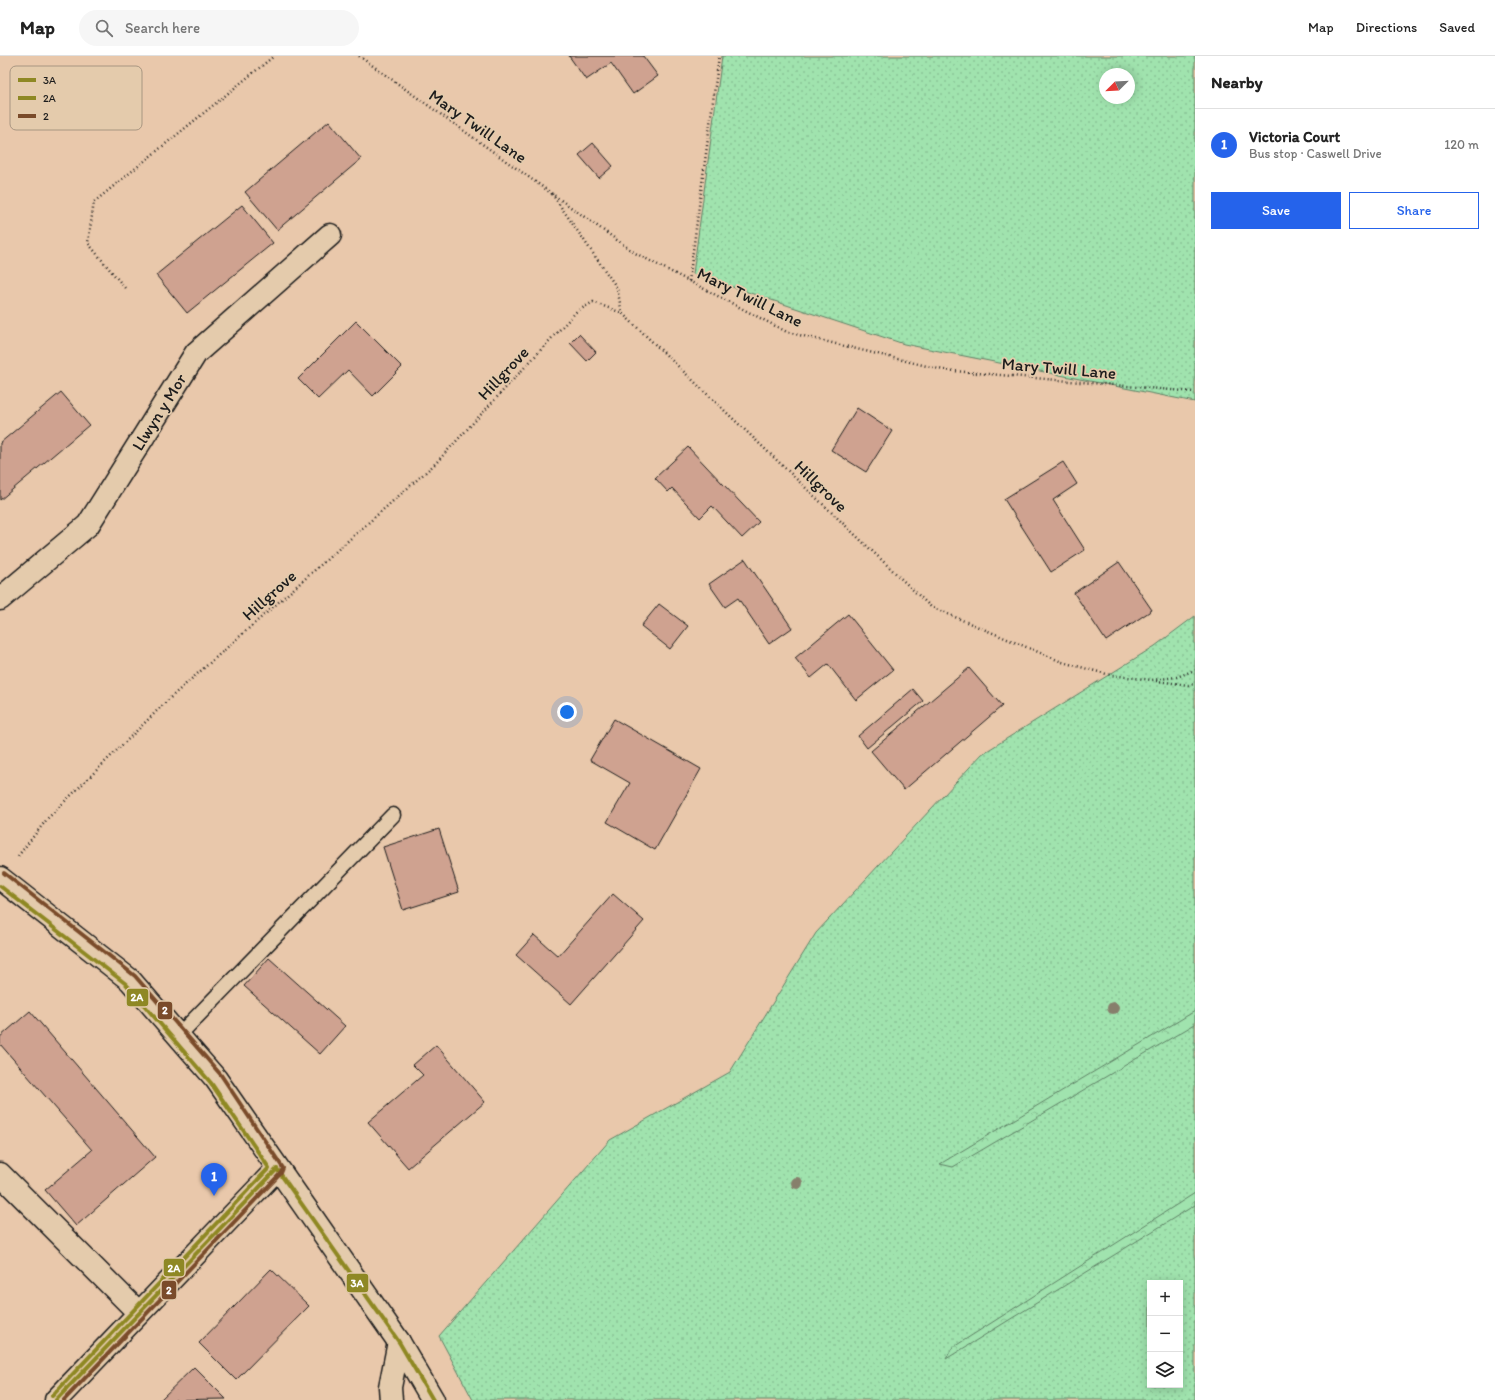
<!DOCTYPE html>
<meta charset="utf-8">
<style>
body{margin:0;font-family:Itim,sans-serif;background:#f6f6f6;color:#222}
.controls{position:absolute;right:12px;bottom:12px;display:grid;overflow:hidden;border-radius:0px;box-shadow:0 2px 10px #0003}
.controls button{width:36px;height:36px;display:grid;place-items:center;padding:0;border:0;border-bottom:1px solid #e0e0e0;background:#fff;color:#222;font:20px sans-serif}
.compass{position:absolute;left:1099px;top:12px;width:36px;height:36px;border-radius:50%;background:#fff;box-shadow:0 2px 10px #0003;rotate:246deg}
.you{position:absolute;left:567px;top:656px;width:14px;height:14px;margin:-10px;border:3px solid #fff;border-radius:50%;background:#1a73e8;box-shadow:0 0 0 6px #1a73e833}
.badge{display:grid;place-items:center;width:26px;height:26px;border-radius:50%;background:#2563eb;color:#fff;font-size:13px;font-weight:700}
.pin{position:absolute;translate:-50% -33px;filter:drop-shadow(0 1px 2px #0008)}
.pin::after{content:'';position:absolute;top:21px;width:14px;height:12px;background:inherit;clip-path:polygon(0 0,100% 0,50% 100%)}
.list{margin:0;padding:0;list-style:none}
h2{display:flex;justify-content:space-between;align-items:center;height:52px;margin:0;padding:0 16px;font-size:17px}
h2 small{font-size:13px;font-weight:400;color:#767676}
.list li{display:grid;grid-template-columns:26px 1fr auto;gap:12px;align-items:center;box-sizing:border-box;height:72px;padding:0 16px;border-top:1px solid #e0e0e0}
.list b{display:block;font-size:15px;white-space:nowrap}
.list p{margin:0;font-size:13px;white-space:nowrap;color:#767676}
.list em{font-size:13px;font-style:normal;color:#767676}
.actions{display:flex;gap:8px;padding:12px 16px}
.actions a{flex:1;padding:9px 0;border:1px solid #2563eb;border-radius:0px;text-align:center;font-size:14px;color:#2563eb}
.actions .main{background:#2563eb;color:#fff}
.icon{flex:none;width:22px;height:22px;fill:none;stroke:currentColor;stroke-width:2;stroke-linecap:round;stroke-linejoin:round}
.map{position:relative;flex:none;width:1195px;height:1344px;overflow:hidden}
header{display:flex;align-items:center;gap:24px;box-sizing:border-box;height:56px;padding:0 20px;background:#fff;border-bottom:1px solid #e0e0e0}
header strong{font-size:19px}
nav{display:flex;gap:22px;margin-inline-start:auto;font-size:14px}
.search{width:280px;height:36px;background:#f6f6f6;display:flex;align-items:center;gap:10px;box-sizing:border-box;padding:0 14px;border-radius:22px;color:#767676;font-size:15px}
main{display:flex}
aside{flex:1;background:#fff}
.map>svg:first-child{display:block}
</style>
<header>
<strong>Map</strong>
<div class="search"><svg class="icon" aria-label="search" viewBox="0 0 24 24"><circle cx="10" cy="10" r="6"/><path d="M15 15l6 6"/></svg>Search here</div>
<nav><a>Map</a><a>Directions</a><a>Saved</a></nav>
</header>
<main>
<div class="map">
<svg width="1195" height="1344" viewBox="0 0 1195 1344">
<defs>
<pattern id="green-dots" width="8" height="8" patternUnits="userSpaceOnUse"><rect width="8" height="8" fill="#a0e3ae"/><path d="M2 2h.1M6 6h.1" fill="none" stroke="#89c295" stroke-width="1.8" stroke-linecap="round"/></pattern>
<pattern id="forest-crowns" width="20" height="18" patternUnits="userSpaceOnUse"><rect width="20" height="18" fill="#a0e3ae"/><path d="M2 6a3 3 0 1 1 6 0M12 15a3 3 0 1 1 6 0" fill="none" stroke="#89c295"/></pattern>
</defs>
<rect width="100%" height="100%" fill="#e9c8ab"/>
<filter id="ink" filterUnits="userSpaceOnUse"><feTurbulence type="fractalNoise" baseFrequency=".025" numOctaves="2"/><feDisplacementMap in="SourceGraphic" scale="8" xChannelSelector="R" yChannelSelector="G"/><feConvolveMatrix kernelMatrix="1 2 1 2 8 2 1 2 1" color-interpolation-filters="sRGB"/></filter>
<g filter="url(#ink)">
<g fill="url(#green-dots)" stroke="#5e8065" fill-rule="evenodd">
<path d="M722,0H1195V346L904,288L693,218ZM1105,18H1129V42H1105Z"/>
<path d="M1195,560V1344H473L439,1280L610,1084L730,1016L816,877L982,698L1155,590ZM1150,1227H1180V1329H1150Z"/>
</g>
<g fill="url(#forest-crowns)" stroke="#5e8065">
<path d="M1195,955V968L953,1111L940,1108Z"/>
<path d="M1195,1137V1149L946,1303L952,1292Z"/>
</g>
<g fill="#cfa290" stroke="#1c1c1c">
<path d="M569,0H643L658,20L633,38L611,7L586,24Z"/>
<path d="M329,65L361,103L277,174L245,136Z"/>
<path d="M593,87L613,110L599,122L579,99Z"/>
<path d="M242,149L273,187L187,257L156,219Z"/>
<path d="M356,265L402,311L373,340L348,314L318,343L298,323Z"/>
<path d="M579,278L596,296L587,305L570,287Z"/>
<path d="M61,336L89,369L0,444V387Z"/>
<path d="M857,352L892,375L866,416L831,394Z"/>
<path d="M688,391L759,466L742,482L712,450L700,462L672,432L668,436L655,422Z"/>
<path d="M1063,406L1077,428L1053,444L1085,494L1051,516L1004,443Z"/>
<path d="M745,503L792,572L769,588L738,542L725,551L709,528Z"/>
<path d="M1119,506L1152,554L1106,585L1074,537Z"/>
<path d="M659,548L688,570L670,593L641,570Z"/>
<path d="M848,558L893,614L856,644L828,608L811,622L795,602Z"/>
<path d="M969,612L1002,650L904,734L871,695Z"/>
<path d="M913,633L923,645L867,692L858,680Z"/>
<path d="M614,663L701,713L655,794L607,766L630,727L590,704Z"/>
<path d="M439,773L459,836L403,854L383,791Z"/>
<path d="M613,838L644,865L571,948L516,899L534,879L558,900Z"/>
<path d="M269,902L345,970L320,998L244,930Z"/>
<path d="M30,955L155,1101L76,1170L45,1134L92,1094L0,988V981Z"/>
<path d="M436,989L485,1046L408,1112L368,1066L423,1019L413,1009Z"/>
<path d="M271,1213L309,1250L236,1324L199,1287Z"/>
<path d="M194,1311L226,1343L160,1344Z"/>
</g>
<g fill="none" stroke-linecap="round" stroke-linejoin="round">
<g stroke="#1c1c1c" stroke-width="17">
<path id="lane" d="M178,980L393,759"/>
</g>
<g stroke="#1c1c1c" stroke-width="25">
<g id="street">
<path d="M0,543L88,469L196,297L330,179"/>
<path d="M0,1118L139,1257"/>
<path d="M56,1344L277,1113"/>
<path d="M391,1344L390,1331L399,1286"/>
</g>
</g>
<g stroke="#1c1c1c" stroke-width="25">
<path id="secondary" d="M0,822L130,924L216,1023L399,1286L433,1344"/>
</g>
<g stroke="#1c1c1c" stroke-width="2.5" stroke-dasharray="1 3" stroke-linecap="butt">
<path d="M359,0L635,197L787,276L943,314L1195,336"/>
<path d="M552,138L617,232L622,257"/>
<path d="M689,225L719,0"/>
<path d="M125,232L88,187L94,146L274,0"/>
<path d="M1156,625L1188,629L1195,628"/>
<path d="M18,800L48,762L170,642L436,407L576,256L593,246L622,257L931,551L1062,606L1110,619L1152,624L1177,621L1195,614"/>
</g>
<use href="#lane" stroke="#e4cbac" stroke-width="14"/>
<use href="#street" stroke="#e4cbac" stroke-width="22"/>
<use href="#secondary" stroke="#e4cbac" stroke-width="22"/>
<g stroke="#e4cbac" stroke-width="7">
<g id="bus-1">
<path d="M277,1113L399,1286L433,1344"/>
<path d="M56,1344L277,1113"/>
</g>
</g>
<g stroke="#e4cbac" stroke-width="7">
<path id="bus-2" d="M0,830L126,928L211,1027L269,1112L52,1340"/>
</g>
<g stroke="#e4cbac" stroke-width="7">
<path id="bus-3" d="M4,817L135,920L221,1019L283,1112L281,1117L64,1344"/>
</g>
<use href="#bus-1" stroke="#8e8824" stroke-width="4"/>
<use href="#bus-2" stroke="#8e8824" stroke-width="4"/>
<use href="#bus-3" stroke="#7a4b2a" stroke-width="4"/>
</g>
<g fill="#877f6c">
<circle cx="1113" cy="952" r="6"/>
<circle cx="797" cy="1127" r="6"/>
</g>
</g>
<g text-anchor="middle" stroke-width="3.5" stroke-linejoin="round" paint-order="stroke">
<g font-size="17" fill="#1c1c1c" stroke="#e4cbac">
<text transform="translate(478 70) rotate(35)" y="6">Mary Twill Lane</text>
<text transform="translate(750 241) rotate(26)" y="6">Mary Twill Lane</text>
<text transform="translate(1059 312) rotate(5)" y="6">Mary Twill Lane</text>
<text transform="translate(503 317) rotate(-47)" y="6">Hillgrove</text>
<text transform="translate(159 356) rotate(-58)" y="6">Llwyn y Mor</text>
<text transform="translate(821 430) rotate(44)" y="6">Hillgrove</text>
<text transform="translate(269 539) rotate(-42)" y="6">Hillgrove</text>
</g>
</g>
<rect x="10" y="10" width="132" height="64" rx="6" fill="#e4cbac" stroke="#a89681" stroke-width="1"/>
<rect x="18" y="22" width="18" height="4" fill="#8e8824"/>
<rect x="18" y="40" width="18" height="4" fill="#8e8824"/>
<rect x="18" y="58" width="18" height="4" fill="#7a4b2a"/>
<g font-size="11" fill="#1c1c1c">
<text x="43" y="28">3A</text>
<text x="43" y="46">2A</text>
<text x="43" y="64">2</text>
</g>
<g stroke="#e4cbac" stroke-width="1.5">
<rect x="126" y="932" width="23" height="19" rx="4" fill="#8e8824"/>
<rect x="157" y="945" width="16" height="19" rx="4" fill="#7a4b2a"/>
<rect x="163" y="1202" width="22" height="19" rx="4" fill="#8e8824"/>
<rect x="346" y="1217" width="23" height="20" rx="4" fill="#8e8824"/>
<rect x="161" y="1224" width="16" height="20" rx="4" fill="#7a4b2a"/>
</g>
<g font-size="11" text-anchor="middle" font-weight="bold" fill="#fff">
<text x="137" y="945">2A</text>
<text x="165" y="958">2</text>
<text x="174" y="1216">2A</text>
<text x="357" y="1231">3A</text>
<text x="169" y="1238">2</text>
</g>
</svg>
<div class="controls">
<button>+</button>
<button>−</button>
<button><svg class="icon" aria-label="layers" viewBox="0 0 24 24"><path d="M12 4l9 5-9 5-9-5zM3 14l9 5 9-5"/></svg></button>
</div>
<svg class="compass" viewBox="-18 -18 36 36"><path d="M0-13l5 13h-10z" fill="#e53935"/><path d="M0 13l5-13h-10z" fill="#767676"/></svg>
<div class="you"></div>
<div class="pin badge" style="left:214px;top:1140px">1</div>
</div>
<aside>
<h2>Nearby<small></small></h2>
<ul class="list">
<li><span class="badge">1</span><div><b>Victoria Court</b><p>Bus stop · Caswell Drive</p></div><em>120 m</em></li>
</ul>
<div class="actions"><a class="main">Save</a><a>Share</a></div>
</aside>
</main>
